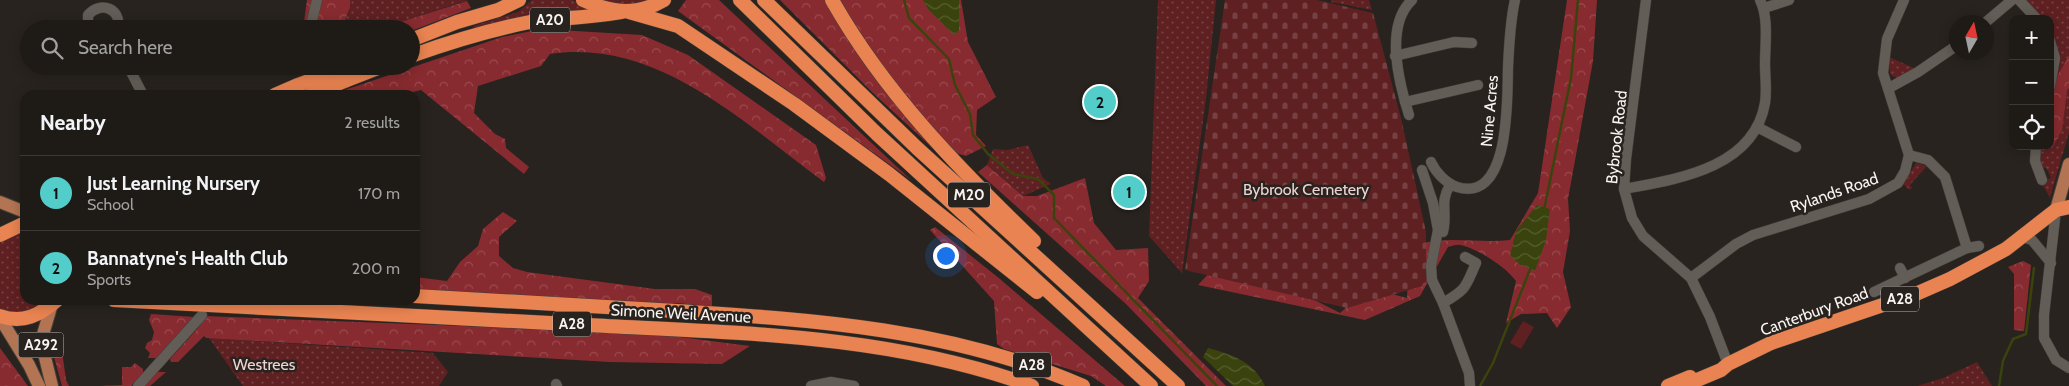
<!DOCTYPE html>
<meta charset="utf-8">
<style>
body{margin:0;font-family:Cabin,sans-serif;background:#2b2723;color:#f1f3f6}
.controls{position:absolute;right:15px;top:15px;display:grid;overflow:hidden;border-radius:10px;box-shadow:0 2px 12px #0003}
.controls button{width:45px;height:45px;display:grid;place-items:center;padding:0;border:0;border-bottom:1px solid #3c3835;background:#1e1a16;color:#f1f3f6;font:25px sans-serif}
.compass{position:absolute;left:1949px;top:15px;width:45px;height:45px;border-radius:50%;background:#1e1a16;box-shadow:0 2px 12px #0003;rotate:9deg}
.you{position:absolute;left:945px;top:255px;width:18px;height:18px;margin:-12px;border:4px solid #fff;border-radius:50%;background:#1a73e8;box-shadow:0 0 0 8px #1a73e833}
.badge{display:grid;place-items:center;width:32px;height:32px;border-radius:50%;background:#53cdca;color:#111;font-size:16px;font-weight:700}
.pin{position:absolute;translate:-50% -50%;border:2px solid #fff;box-shadow:0 1px 5px #0006}
.list{margin:0;padding:0;list-style:none}
h2{display:flex;justify-content:space-between;align-items:center;height:65px;margin:0;padding:0 20px;font-size:21px}
h2 small{font-size:16px;font-weight:400;color:#a1a1a1}
.list li{display:grid;grid-template-columns:32px 1fr auto;gap:15px;align-items:center;box-sizing:border-box;height:75px;padding:0 20px;border-top:1px solid #3c3835}
.list b{display:block;font-size:19px;white-space:nowrap}
.list p{margin:0;font-size:16px;white-space:nowrap;color:#a1a1a1}
.list em{font-size:16px;font-style:normal;color:#a1a1a1}
.icon{flex:none;width:28px;height:28px;fill:none;stroke:currentColor;stroke-width:2;stroke-linecap:round;stroke-linejoin:round}
.map{position:relative;flex:none;width:2069px;height:386px;overflow:hidden}
.search{position:absolute;background:#1e1a16;box-shadow:0 2px 12px #0003;left:20px;top:20px;width:400px;height:55px;display:flex;align-items:center;gap:12px;box-sizing:border-box;padding:0 18px;border-radius:28px;color:#a1a1a1;font-size:19px}
.panel{position:absolute;background:#1e1a16;box-shadow:0 2px 12px #0003;left:20px;top:90px;width:400px;height:215px;border-radius:15px}
.map>svg:first-child{display:block}
</style>
<div class="map">
<svg width="2069" height="386" viewBox="0 0 2069 386">
<defs>
<pattern id="green-dots" width="8" height="8" patternUnits="userSpaceOnUse" patternTransform="scale(1.25)"><rect width="8" height="8" fill="#5f2022"/><path d="M2 2h.1M6 6h.1" fill="none" stroke="#774143" stroke-width="1.8" stroke-linecap="round"/></pattern>
<pattern id="forest-crowns" width="20" height="18" patternUnits="userSpaceOnUse" patternTransform="scale(1.25)"><rect width="20" height="18" fill="#882b30"/><path d="M2 6a3 3 0 1 1 6 0M12 15a3 3 0 1 1 6 0" fill="none" stroke="#9a4a4e"/></pattern>
<pattern id="cemetery-stones" width="16" height="16" patternUnits="userSpaceOnUse" patternTransform="scale(1.25)"><rect width="16" height="16" fill="#5f2022"/><path d="M2 7V4a2 2 0 0 1 4 0v3zM10 15v-3a2 2 0 0 1 4 0v3z" fill="#774143"/></pattern>
<pattern id="water-waves" width="16" height="10" patternUnits="userSpaceOnUse" patternTransform="scale(1.25)"><rect width="16" height="10" fill="#3a430d"/><path d="M0 5q4-4 8 0t8 0" fill="none" stroke="#575f31"/></pattern>
</defs>
<rect width="100%" height="100%" fill="#28231e"/>
<g fill="url(#green-dots)">
<path d="M350,0H468L378,29H341L350,9Z"/>
<path d="M532,0H573L594,12L474,29L473,26L518,12Z"/>
<path d="M595,0H649L627,6Z"/>
<path d="M1158,0H1216L1206,99L1182,273L1149,236Z"/>
<path d="M1331,0H1369L1372,10L1331,2Z"/>
<path d="M2026,0H2069V132L2050,198L2041,182L2051,178L2047,169L2040,166L2039,146H2050V96L2056,72L2050,19H2041Z"/>
<path d="M1889,57L1914,68L1898,78L1894,77L1890,74Z"/>
<path d="M1028,145L1043,178L1051,184L1023,196L987,165L993,149L1007,150Z"/>
<path d="M1916,163L1927,166L1910,185L1912,188L1910,190L1903,184Z"/>
<path d="M25,230V300H47L25,314L0,311V242Z"/>
<path d="M209,338L433,353L448,372L439,386H243Z"/>
<path d="M1977,362L1992,386H1917L1943,378Z"/>
</g>
<g fill="url(#forest-crowns)">
<path d="M307,0H350V8L341,29H303Z"/>
<path d="M686,0H719L911,180L678,11Z"/>
<path d="M780,0H825L866,65L939,154L873,93Z"/>
<path d="M839,0H961L968,42L996,97L977,110L976,135L986,146L966,156L952,152L904,98Z"/>
<path d="M1567,0H1597L1593,61L1568,199L1570,231L1563,272L1571,307L1557,328L1547,313L1521,314L1506,323L1516,281C1506,267 1477,248 1460,245C1457,244 1452,246 1448,247L1420,296L1365,320L1198,285L1212,270L1285,285L1340,313L1369,288L1407,298L1410,242C1424,244 1437,240 1452,240C1472,240 1491,242 1510,240L1538,193Z"/>
<path d="M467,1L471,8L411,31V29H378Z"/>
<path d="M542,29L642,35L688,55L816,145L826,178L824,182C744,123 657,38 550,54L541,66L478,86L474,113L495,134L505,139L506,148L529,167L524,174L421,90L400,95H330L502,37Z"/>
<path d="M2069,56V88L2067,90L2062,130L2052,148L2047,146H2050V108L2053,83Z"/>
<path d="M987,165L1023,196H1037L1085,178L1094,223L1116,250L1148,248L1149,281L1138,298L1226,386H1206L1126,304L978,172Z"/>
<path d="M503,212L517,221L499,237V256L513,268L527,272L655,289H695L712,295V307L678,303L652,305L415,290V277L447,281L460,262L478,246L483,229Z"/>
<path d="M935,227L1000,279L1125,386H1106L1091,376L1004,349L997,344L994,301L930,230Z"/>
<path d="M2023,261L2031,265L2024,331L2014,330V274L2008,267Z"/>
<path d="M151,314L195,317L159,358H148L150,353L145,348L147,343L152,340L154,332L149,320Z"/>
<path d="M205,316L649,333L750,346L722,364L610,362L206,338L204,336L178,362H171L170,359L198,328Z"/>
<path d="M0,348L28,386H0Z"/>
<path d="M57,349L62,351L66,380L69,386H62L54,357Z"/>
<path d="M135,363L143,369V374L131,386H99L122,385V367H131Z"/>
<path d="M158,372H166L150,386H143Z"/>
</g>
<path fill="url(#cemetery-stones)" d="M1225,0H1317L1373,13L1401,118L1426,232V285L1347,308L1185,270Z"/>
<path fill="#5f2022" d="M1523,321L1534,327L1521,349L1510,343Z"/>
<g fill="url(#water-waves)">
<path d="M923,0H959V30L954,35L928,9Z"/>
<path d="M1537,205L1550,209L1546,240L1535,271L1519,264L1510,256L1516,231Z"/>
<path d="M1208,348C1233,355 1253,361 1265,386H1233L1203,357Z"/>
</g>
<g fill="none" stroke-linecap="round" stroke-linejoin="round">
<g stroke="#3a430d" stroke-width="2.5">
<path d="M904,0L909,18L949,59L955,85L970,114L973,135L988,154L1013,174L1038,179L1054,195V218L1217,386"/>
<path d="M1544,210L1571,78L1578,0"/>
<path d="M1480,386L1493,363L1531,267"/>
<path d="M1999,386L2003,361L2013,339L2026,334L2034,268"/>
</g>
<g stroke="#44403b" stroke-width="11">
<g id="minor">
<path d="M1646,0L1626,159L1624,189L1632,218L1643,236L1691,278L1710,317L1728,364"/>
<path d="M2019,0L2037,19"/>
<path d="M1764,8L1789,0"/>
<path d="M1986,22L2012,0"/>
<path d="M88,29V15C101,0 122,9 118,29"/>
<path d="M310,29L317,0"/>
<path d="M2050,41L2055,58L2050,86"/>
<path d="M1395,56L1454,42L1472,43"/>
<path d="M128,66L143,95"/>
<path d="M314,66L320,84"/>
<path d="M1889,88L1918,72L1956,46"/>
<path d="M1405,102L1478,85"/>
<path d="M1409,115C1399,83 1384,26 1412,0"/>
<path d="M1757,127L1796,147"/>
<path d="M2036,146L2035,161L2042,180"/>
<path d="M1431,162C1436,173 1446,183 1457,187C1511,204 1507,97 1508,68C1509,45 1510,22 1515,0"/>
<path d="M1422,170L1433,203L1438,230L1431,266L1432,280L1443,303L1469,373L1470,386"/>
<path d="M1624,189C1678,179 1754,168 1765,103C1767,90 1765,77 1765,64C1765,44 1769,18 1760,0"/>
<path d="M2056,210L2044,315V338L2056,360L2069,368"/>
<path d="M1443,232C1448,212 1439,203 1450,185"/>
<path d="M2022,237L2032,240L2051,263"/>
<path d="M1967,248L1979,246"/>
<path d="M1900,268L1905,278"/>
<path d="M1691,278L1736,244L1753,235L1869,199L1898,183L1905,171L1909,155L1883,73L1887,39L1904,0"/>
<path d="M1874,292L1967,248L1945,177L1928,160L1909,155"/>
<path d="M1443,303C1467,289 1465,288 1476,263L1465,257"/>
<path d="M556,384L557,386"/>
<path d="M138,386L202,315"/>
<path d="M811,386L831,382L854,386"/>
</g>
</g>
<g stroke="#44403b" stroke-width="14">
<g id="major">
<path d="M0,202L25,212"/>
<path d="M2056,210L2069,164"/>
<path d="M0,318L29,365L39,386"/>
<path d="M52,386L41,341L52,304"/>
</g>
</g>
<g stroke="#44403b" stroke-width="15">
<g id="highway">
<path d="M583,0C611,13 637,16 664,0"/>
<path d="M740,0L877,134L1151,386"/>
<path d="M764,0L917,148L1178,386"/>
<path d="M832,0C884,92 958,168 1034,241"/>
<path d="M629,12L678,26L794,104L889,174L1037,292"/>
<path d="M411,40L457,22L498,10L519,0"/>
<path d="M411,56C450,42 489,30 530,22C561,17 592,18 622,12"/>
<path d="M347,80L383,66"/>
<path d="M275,95L298,85"/>
<path d="M0,235L25,223"/>
<path d="M415,296C502,301 589,306 676,311C816,320 954,329 1083,386"/>
<path d="M114,300C272,308 429,317 587,325C737,333 889,334 1032,386"/>
<path d="M0,316C23,324 40,315 57,300"/>
<path d="M1668,386L1690,377"/>
<path d="M1683,386L1721,370L1728,364L1771,343L1918,293L1950,279L2006,249L2056,210L2069,207"/>
</g>
</g>
<use href="#minor" stroke="#635d57" stroke-width="10"/>
<use href="#major" stroke="#b37453" stroke-width="12"/>
<use href="#highway" stroke="#e98351" stroke-width="14"/>
<g stroke="#44403b" stroke-width="15" stroke-linecap="butt">
<g id="highway-bridge">
<path d="M298,85L343,68"/>
<path d="M310,95L347,80"/>
</g>
</g>
<use href="#highway-bridge" stroke="#e98351" stroke-width="14"/>
</g>
<g text-anchor="middle" stroke-width="5" stroke-linejoin="round" paint-order="stroke">
<g fill="#28231e" stroke="#bab5b2" stroke-width="1">
<rect x="530" y="7.5" width="40" height="25" rx="4"/>
<rect x="948" y="182.5" width="42" height="25" rx="4"/>
<rect x="1881" y="286.5" width="38" height="25" rx="4"/>
<rect x="553" y="311.5" width="38" height="25" rx="4"/>
<rect x="18.5" y="332.5" width="45" height="25" rx="4"/>
<rect x="1013" y="352.5" width="38" height="25" rx="4"/>
</g>
<g font-size="15" font-weight="bold" fill="#f8f4f1">
<text x="550" y="25">A20</text>
<text x="969" y="200">M20</text>
<text x="1900" y="304">A28</text>
<text x="572" y="329">A28</text>
<text x="41" y="350">A292</text>
<text x="1032" y="370">A28</text>
</g>
<g font-size="16" fill="#f8f4f1" stroke="#28231e">
<text transform="translate(1489 111) rotate(-85)" y="6">Nine Acres</text>
<text transform="translate(1616 137) rotate(-84)" y="6">Bybrook Road</text>
<text transform="translate(1834 192) rotate(-19)" y="6">Rylands Road</text>
<text transform="translate(1814 311) rotate(-20)" y="6">Canterbury Road</text>
<text transform="translate(681 313) rotate(3)" y="6">Simone Weil Avenue</text>
</g>
<g font-size="16" fill="#efd3d2" stroke="#28231e">
<text x="1306" y="195">Bybrook Cemetery</text>
<text x="264" y="370">Westrees</text>
</g>
</g>
</svg>
<div class="controls">
<button>+</button>
<button>−</button>
<button><svg class="icon" aria-label="locate" viewBox="0 0 24 24"><circle cx="12" cy="12" r="6"/><path d="M12 2v4M12 18v4M2 12h4M18 12h4"/></svg></button>
</div>
<svg class="compass" viewBox="-18 -18 36 36"><path d="M0-13l5 13h-10z" fill="#e53935"/><path d="M0 13l5-13h-10z" fill="#a1a1a1"/></svg>
<div class="you"></div>
<div class="pin badge" style="left:1129px;top:192px">1</div>
<div class="pin badge" style="left:1100px;top:102px">2</div>
<div class="search"><svg class="icon" aria-label="search" viewBox="0 0 24 24"><circle cx="10" cy="10" r="6"/><path d="M15 15l6 6"/></svg>Search here</div>
<section class="panel">
<h2>Nearby<small>2 results</small></h2>
<ul class="list">
<li><span class="badge">1</span><div><b>Just Learning Nursery</b><p>School</p></div><em>170 m</em></li>
<li><span class="badge">2</span><div><b>Bannatyne's Health Club</b><p>Sports</p></div><em>200 m</em></li>
</ul>
</section>
</div>
